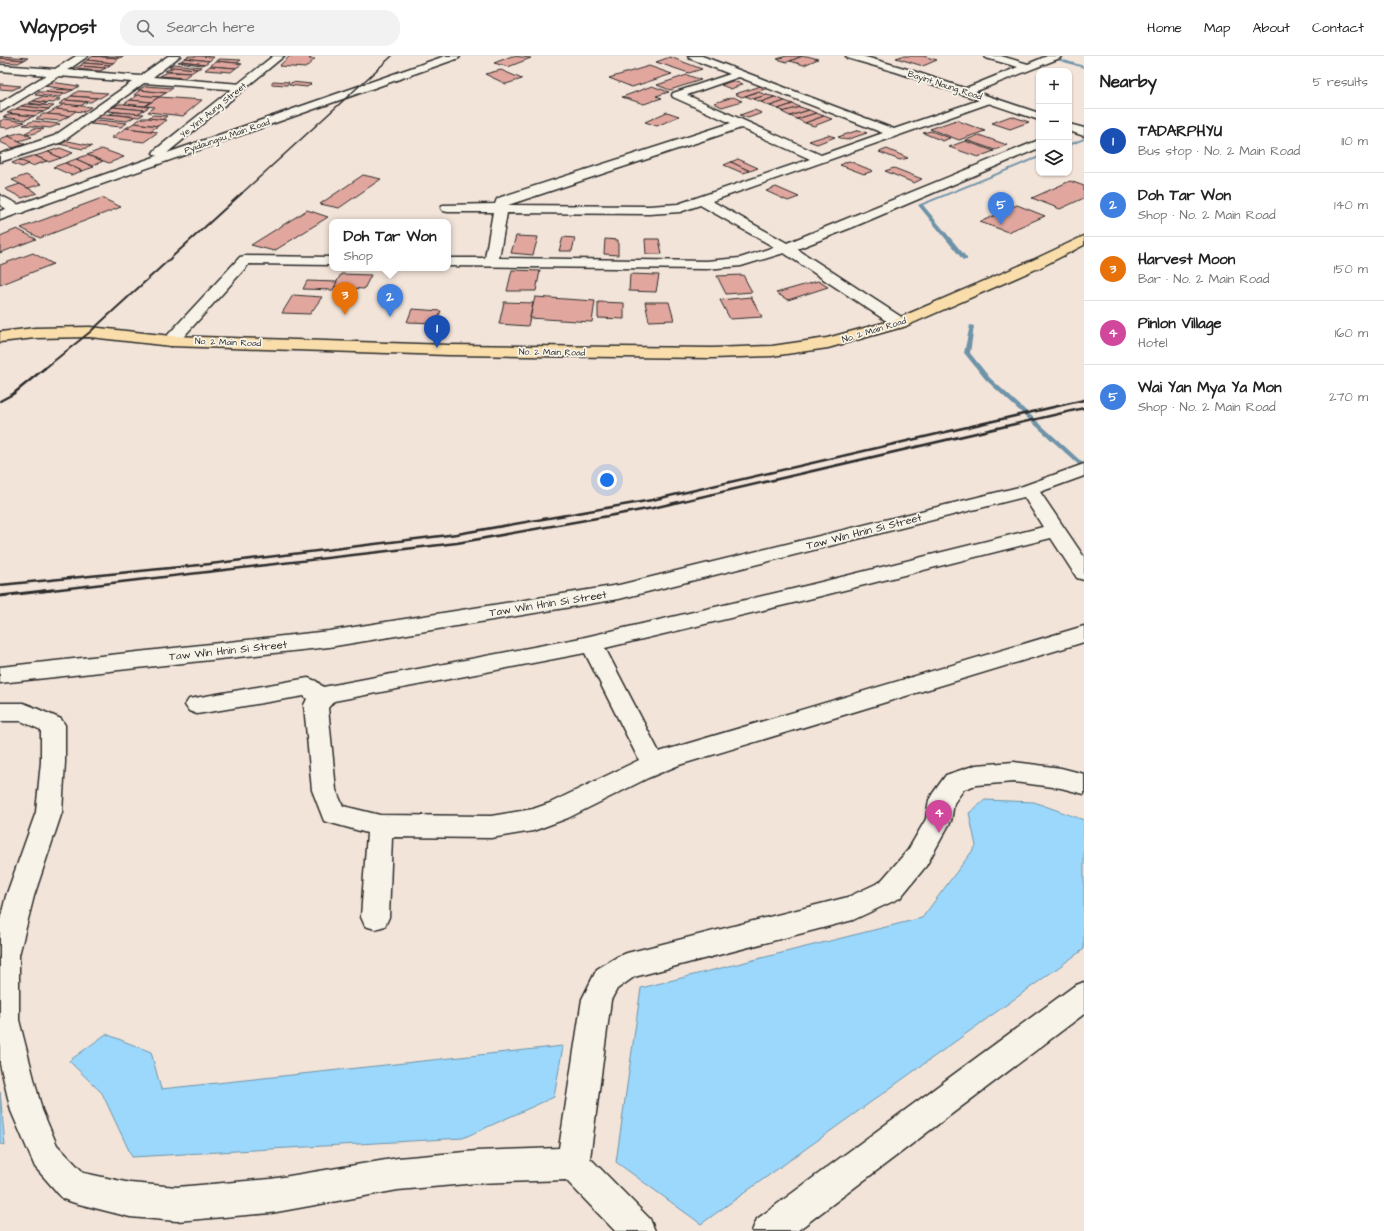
<!DOCTYPE html>
<meta charset="utf-8">
<style>
body{margin:0;font-family:"Architects Daughter",sans-serif;background:#f2f2f2;color:#222}
.controls{position:absolute;right:12px;top:12px;display:grid;overflow:hidden;border-radius:8px;box-shadow:0 1px 3px #0004}
.controls button{width:36px;height:36px;display:grid;place-items:center;padding:0;border:0;border-bottom:1px solid #e0e0e0;background:#fff;color:#222;font:20px sans-serif}
.you{position:absolute;left:607px;top:424px;width:14px;height:14px;margin:-10px;border:3px solid #fff;border-radius:50%;background:#1a73e8;box-shadow:0 0 0 6px #1a73e833}
.badge{display:grid;place-items:center;width:26px;height:26px;border-radius:50%;background:#1a73e8;color:#fff;font-size:13px;font-weight:700}
.pin{position:absolute;translate:-50% -33px;filter:drop-shadow(0 1px 2px #0008)}
.pin::after{content:'';position:absolute;top:21px;width:14px;height:12px;background:inherit;clip-path:polygon(0 0,100% 0,50% 100%)}
.popup{position:absolute;left:329px;top:163px;width:122px;height:52px;box-sizing:border-box;display:grid;place-content:center;border-radius:8px;background:#fff;filter:drop-shadow(0 1px 3px #0005);font-size:13px;white-space:nowrap;color:#767676}
.popup b{font-size:15px;color:#222}
.popup::after{content:'';position:absolute;left:50%;top:100%;margin-left:-8px;border:8px solid transparent;border-top-color:#fff}
.list{margin:0;padding:0;list-style:none}
h2{display:flex;justify-content:space-between;align-items:center;height:52px;margin:0;padding:0 16px;font-size:17px}
h2 small{font-size:13px;font-weight:400;color:#767676}
.list li{display:grid;grid-template-columns:26px 1fr auto;gap:12px;align-items:center;box-sizing:border-box;height:64px;padding:0 16px;border-top:1px solid #e0e0e0}
.list b{display:block;font-size:15px;white-space:nowrap}
.list p{margin:0;font-size:13px;white-space:nowrap;color:#767676}
.list em{font-size:13px;font-style:normal;color:#767676}
.icon{flex:none;width:22px;height:22px;fill:none;stroke:currentColor;stroke-width:2;stroke-linecap:round;stroke-linejoin:round}
.map{position:relative;flex:none;width:1084px;height:1175px;overflow:hidden}
header{display:flex;align-items:center;gap:24px;box-sizing:border-box;height:56px;padding:0 20px;background:#fff;border-bottom:1px solid #e0e0e0}
header strong{font-size:19px}
nav{display:flex;gap:22px;margin-inline-start:auto;font-size:14px}
.search{width:280px;height:36px;background:#f2f2f2;display:flex;align-items:center;gap:10px;box-sizing:border-box;padding:0 14px;border-radius:16px;color:#767676;font-size:15px}
main{display:flex}
aside{flex:1;background:#fff}
.map>svg:first-child{display:block}
</style>
<header>
<strong>Waypost</strong>
<div class="search"><svg class="icon" aria-label="search" viewBox="0 0 24 24"><circle cx="10" cy="10" r="6"/><path d="M15 15l6 6"/></svg>Search here</div>
<nav><a>Home</a><a>Map</a><a>About</a><a>Contact</a></nav>
</header>
<main>
<div class="map">
<svg width="1084" height="1175" viewBox="0 0 1084 1175">
<rect width="100%" height="100%" fill="#f3e4d9"/>
<filter id="ink" filterUnits="userSpaceOnUse"><feTurbulence type="fractalNoise" baseFrequency=".025" numOctaves="2"/><feDisplacementMap in="SourceGraphic" scale="8" xChannelSelector="R" yChannelSelector="G"/><feConvolveMatrix kernelMatrix="1 2 1 2 8 2 1 2 1" color-interpolation-filters="sRGB"/></filter>
<g filter="url(#ink)">
<g fill="#9bd8fc" stroke="#6e93a8">
<path d="M985,744L1034,746L1084,764V893L701,1168L616,1106L641,932L922,862L976,790L969,757Z"/>
<path d="M106,978L151,996L161,1033L563,990L554,1041L463,1082L132,1101L102,1037L69,1005Z"/>
<path d="M0,1036L5,1089L0,1088Z"/>
</g>
<g fill="none" stroke-linecap="round" stroke-linejoin="round">
<g fill="#6e93a8" fill-rule="evenodd">
<path d="M1044,0H1050L1084,10V12Z"/>
<path d="M1084,82V84L1069,90V88Z"/>
<path d="M1039,100V102L923,149L967,202V204H963L918,149Z"/>
<path d="M970,269L974,270L970,297L990,322L1084,408V413L1082,412L986,324L965,298L964,297Z"/>
</g>
</g>
<g fill="#e1a79e" stroke="#2b2b2b">
<path d="M93,0L119,2L113,7L87,4Z"/>
<path d="M93,0H124L119,2Z"/>
<path d="M189,0H200L214,1L209,5L185,2Z"/>
<path d="M290,0H312L309,3H315L305,12L279,10Z"/>
<path d="M512,0L531,2L508,11L494,7Z"/>
<path d="M786,0H803L787,6L777,3Z"/>
<path d="M803,0H807L818,3L804,9L790,5Z"/>
<path d="M902,0H923L937,4L923,10L896,2Z"/>
<path d="M0,1L1,0L28,2L24,4L0,2Z"/>
<path d="M670,1L702,13L689,17L656,6Z"/>
<path d="M0,2L24,4L18,7L0,6Z"/>
<path d="M185,2L209,5L205,8L181,5Z"/>
<path d="M220,3L241,4L237,7L216,5Z"/>
<path d="M87,4L113,7L110,9L83,7Z"/>
<path d="M181,5L205,8L202,9L178,6Z"/>
<path d="M216,5L237,7L242,8L236,12L210,10Z"/>
<path d="M83,7L110,9L106,12L80,10Z"/>
<path d="M174,8L190,10L202,11L197,13L169,11Z"/>
<path d="M80,10L106,12L100,15L73,13Z"/>
<path d="M210,10L236,12L231,16L205,14Z"/>
<path d="M649,10L672,18L632,31L609,22Z"/>
<path d="M174,11L197,13L191,17L165,15Z"/>
<path d="M501,14L522,23L506,28L485,18Z"/>
<path d="M168,16L191,17L184,22L160,20Z"/>
<path d="M687,19L701,24L670,34L657,29Z"/>
<path d="M273,25L289,26L287,29L271,28Z"/>
<path d="M732,25L743,28L731,33L721,29Z"/>
<path d="M50,26L79,30L73,34L44,30Z"/>
<path d="M292,26L311,28L307,31L289,29Z"/>
<path d="M0,28L21,30L12,34L0,33Z"/>
<path d="M145,30L173,32L166,37L138,34Z"/>
<path d="M652,30L669,36L656,40L662,42L644,48L622,41Z"/>
<path d="M761,30L768,32L742,41L735,38Z"/>
<path d="M52,33L73,34L64,38L45,36Z"/>
<path d="M140,34L166,37L159,41L134,39Z"/>
<path d="M78,35L108,37L100,42L71,40Z"/>
<path d="M39,36H45L64,38L59,41L35,39Z"/>
<path d="M758,36L767,39L753,43L745,40Z"/>
<path d="M138,39L159,41L151,46L130,44Z"/>
<path d="M767,39L775,41L761,46L753,43Z"/>
<path d="M71,40L97,42L91,46L65,44Z"/>
<path d="M41,41L61,43L53,47L33,45Z"/>
<path d="M159,41L202,44L183,60L148,56L155,51L145,50Z"/>
<path d="M733,41L742,45L722,51L714,47Z"/>
<path d="M775,41L785,45L770,50L761,46Z"/>
<path d="M65,44L87,46L80,50L59,48Z"/>
<path d="M130,44L151,46L145,50L124,48Z"/>
<path d="M33,45L47,47L43,49L29,47Z"/>
<path d="M785,45L793,48L778,53L770,50Z"/>
<path d="M26,48L54,50L49,53L21,50Z"/>
<path d="M64,48L91,51L83,56L56,53Z"/>
<path d="M119,48H124L149,51L144,54L113,51Z"/>
<path d="M793,48L800,51L786,56L778,53Z"/>
<path d="M21,50L49,53L43,56L16,53Z"/>
<path d="M113,51L144,54L137,58L108,55Z"/>
<path d="M800,51L809,54L790,60L782,56Z"/>
<path d="M16,53L43,56L34,60L7,57Z"/>
<path d="M56,53L76,55L69,60L47,58Z"/>
<path d="M754,54L762,57L748,62L740,59Z"/>
<path d="M809,54L816,57L797,63L790,60Z"/>
<path d="M115,56L144,58L139,61L110,58Z"/>
<path d="M667,56L679,60L657,70L645,66Z"/>
<path d="M816,57L824,60L805,67L797,63Z"/>
<path d="M12,58L34,60L25,64L3,61Z"/>
<path d="M43,58H47L69,60L60,65L36,63Z"/>
<path d="M104,58L119,59L134,61L127,65L97,62Z"/>
<path d="M153,59L167,60L162,64L148,62Z"/>
<path d="M824,60L832,63L814,70L805,67Z"/>
<path d="M1011,60L1029,66L1010,73L992,67Z"/>
<path d="M142,62H148L166,64L158,70L134,67Z"/>
<path d="M5,63L25,66L8,72L0,71V65Z"/>
<path d="M98,64L127,67L121,71L90,68Z"/>
<path d="M956,64L985,75L959,84L930,73Z"/>
<path d="M33,65L60,68L50,72L23,69Z"/>
<path d="M134,67L158,70L150,75L126,72Z"/>
<path d="M35,72L44,73L33,78L25,77Z"/>
<path d="M126,72L158,76L144,86L111,82Z"/>
<path d="M859,74L867,77L846,84L838,81Z"/>
<path d="M931,75L950,82L943,85L923,77Z"/>
<path d="M21,76L32,81L19,85L8,80Z"/>
<path d="M828,79L835,81L817,88L809,85Z"/>
<path d="M979,79L1007,89L995,94L966,84Z"/>
<path d="M8,80L19,85L25,88L13,92L0,86V83Z"/>
<path d="M68,85L92,90L83,93L59,88Z"/>
<path d="M965,85L994,95L978,101L949,91Z"/>
<path d="M60,92L73,97L61,102L48,96Z"/>
<path d="M102,93L124,101L109,107L87,99Z"/>
<path d="M887,93L908,102L900,104L879,96Z"/>
<path d="M48,96L61,102L49,106L35,100Z"/>
<path d="M87,99L103,105L92,110L76,103Z"/>
<path d="M33,100H35L47,105L32,110L19,104Z"/>
<path d="M76,103L94,111L82,115L65,107Z"/>
<path d="M738,103L758,112L750,115L731,106Z"/>
<path d="M19,104L29,108L22,111L12,107Z"/>
<path d="M849,105L873,115L864,118L840,109Z"/>
<path d="M731,106L750,115L743,117L724,109Z"/>
<path d="M65,107L82,115L71,119L53,111Z"/>
<path d="M894,112L922,123L914,127L885,115Z"/>
<path d="M26,119L42,128L28,132L12,124Z"/>
<path d="M363,119L381,123L339,152L320,148Z"/>
<path d="M1070,125L1084,130V142L1060,153L1032,142Z"/>
<path d="M20,128L37,137L22,142L5,133Z"/>
<path d="M776,131L799,141L788,145L766,135Z"/>
<path d="M102,142L121,151L40,182L21,172Z"/>
<path d="M1017,149L1045,160L1008,176L980,166Z"/>
<path d="M307,154L328,161L274,195L251,189Z"/>
<path d="M17,173L36,183L0,197V180Z"/>
<path d="M516,180L538,181L533,199L511,197Z"/>
<path d="M563,181L575,182L572,195H559Z"/>
<path d="M605,183L618,184V199L604,198Z"/>
<path d="M645,183H659L662,198H646Z"/>
<path d="M33,197L53,208L0,229V209Z"/>
<path d="M512,214L540,215L536,235H507Z"/>
<path d="M341,218L371,219L364,233L334,231Z"/>
<path d="M630,218L659,219L656,236L629,235Z"/>
<path d="M743,219L752,236L726,238L717,220Z"/>
<path d="M307,225L337,226L333,234L303,233Z"/>
<path d="M818,225L828,231L788,244L776,237Z"/>
<path d="M293,239L322,241L310,258L282,257Z"/>
<path d="M535,241L595,245L592,266L530,262Z"/>
<path d="M751,241L762,261L730,263L720,244Z"/>
<path d="M504,246L533,247L528,270L499,268Z"/>
<path d="M598,246L624,247V263L598,262Z"/>
<path d="M645,246H669L674,264L649,265Z"/>
<path d="M412,253L441,255L436,267L407,266Z"/>
</g>
<g fill="none" stroke-linecap="round" stroke-linejoin="round">
<g stroke="#2b2b2b" stroke-width="3">
<g id="street">
<path d="M76,0H88L68,14L140,20L168,0H180L153,21L241,28L246,31L241,34L144,27L62,86L0,106V98L54,80L132,26L59,20L4,54L0,55V47L46,19L0,15V9L55,13Z"/>
<path d="M688,0H702L894,73L985,42H993L995,44L993,46L712,145L787,187L1039,84V92L853,171L797,193L906,264L908,267L906,270L900,272L894,270L784,197L741,210L706,213L448,210V202H485L493,156H448L443,155L441,152L443,149L495,148L497,143L501,141L731,67L673,41L672,39L673,37L730,18L689,2ZM739,21L883,77L821,99L687,39ZM741,72L810,103L678,148L649,150L508,149ZM700,149L774,191L740,202L706,205L499,202L507,157L649,158L680,156Z"/>
<path d="M985,0H1001L1028,8L1047,0H1061L1060,2L969,38H961L960,36L961,34L1018,11L986,2Z"/>
<path d="M0,139L23,151L25,154L23,157H13L0,149Z"/>
<path d="M245,200L332,201V209L249,208L177,288L171,290L165,288L163,285L165,282L240,201Z"/>
<path d="M1084,408V420L1040,436L1084,501V524L1077,522L1051,482L793,547L605,592L659,696L1084,570V586L679,709L648,722L568,762L533,775L491,782L392,781L389,861L385,870L375,873L365,870L361,861L367,777L324,765L312,734L304,649L307,643L304,640L197,658L189,655L185,649L189,643L308,622L316,625L323,631L581,582L793,533L1043,471L1024,441L619,543L329,591L0,627V611L329,575L619,529L1023,430ZM585,597L639,704L550,747L533,753L491,760L380,759L343,750L336,734L328,652L334,645Z"/>
<path d="M0,647H23L31,650L61,663L65,669V706L62,756L34,840L19,899V964L42,1054L57,1089L84,1117L130,1127L177,1131L271,1123L398,1102L477,1095L559,1092L582,943L597,913L617,901L627,897L848,841L880,826L908,794L926,763L929,744L933,737L946,719L976,709L1014,706L1061,712L1084,718V738L1061,732L1014,726L976,729L964,733L954,747L951,765L926,810L900,842L853,864L634,921L617,933L611,944L590,1102L650,1163L655,1175H615L566,1124L477,1127L398,1134L271,1157L177,1165L130,1161L75,1147L63,1143L35,1111L11,1055L0,1008V864L6,840L36,756L41,706V674L21,665H0Z"/>
<path d="M1084,926V958L797,1175H752L757,1163L1074,930Z"/>
</g>
</g>
<g stroke="#2b2b2b" stroke-width="3">
<g id="secondary">
<path d="M273,0H284L167,97L445,0H460L459,2L0,164V155L157,100L153,97L155,94Z"/>
<path d="M846,0H862L904,12L1039,57V64L896,16L847,2Z"/>
<path d="M1069,68L1084,72V80L1069,75Z"/>
</g>
</g>
<g stroke="#2b2b2b" stroke-width="3">
<path id="primary" d="M1084,180V189L1043,210L906,270L828,292L772,300L712,302L448,299L171,290L90,281L35,282L0,286V276L35,272L90,271L171,280L448,289L712,292L772,290L827,282L894,264L1033,204Z"/>
</g>
<use href="#street" fill="#f7f3e8" fill-rule="evenodd"/>
<use href="#secondary" fill="#f7f3e8" fill-rule="evenodd"/>
<use href="#primary" fill="#f9deab" fill-rule="evenodd"/>
<path stroke="#2b2b2b" stroke-width="1.5" d="M241,138L392,0"/>
<path stroke="#2b2b2b" stroke-width="2" d="M44,313L90,276L242,137"/>
<g stroke="#2b2b2b" stroke-width="2.5">
<path d="M0,345L13,338L45,312"/>
<path d="M0,529L210,508L457,478L652,444L1084,344"/>
<path d="M43,535L457,487L653,452L1084,352"/>
</g>
<path stroke="#2b2b2b" stroke-width="3" d="M0,540L52,534"/>
</g>
</g>
<g text-anchor="middle" stroke-width="3.5" stroke-linejoin="round" paint-order="stroke">
<g font-size="9" fill="#2b2b2b" stroke="#f7f3e8">
<text transform="translate(945 29) rotate(18)" y="3">Bayint Naung Road</text>
<text transform="translate(213 54) rotate(-39)" y="3">Ye Yint Aung Street</text>
<text transform="translate(227 80) rotate(-19)" y="3">Pyidaungsu Main Road</text>
<text transform="translate(874 274) rotate(-17)" y="3">No. 2 Main Road</text>
<text transform="translate(228 286) rotate(2)" y="3">No. 2 Main Road</text>
<text transform="translate(552 296) rotate(1)" y="3">No. 2 Main Road</text>
</g>
<g font-size="11" fill="#2b2b2b" stroke="#f7f3e8">
<text transform="translate(864 475) rotate(-14)" y="4">Taw Win Hnin Si Street</text>
<text transform="translate(548 547) rotate(-9)" y="4">Taw Win Hnin Si Street</text>
<text transform="translate(228 594) rotate(-6)" y="4">Taw Win Hnin Si Street</text>
</g>
</g>
</svg>
<div class="controls">
<button>+</button>
<button>−</button>
<button><svg class="icon" aria-label="layers" viewBox="0 0 24 24"><path d="M12 4l9 5-9 5-9-5zM3 14l9 5 9-5"/></svg></button>
</div>
<div class="you"></div>
<div class="pin badge" style="left:437px;top:292px;background:#1a4fb4">1</div>
<div class="pin badge" style="left:390px;top:261px;background:#3f7fe0">2</div>
<div class="popup"><b>Doh Tar Won</b>Shop</div>
<div class="pin badge" style="left:345px;top:259px;background:#e8710a">3</div>
<div class="pin badge" style="left:939px;top:777px;background:#d1479c">4</div>
<div class="pin badge" style="left:1001px;top:169px;background:#3f7fe0">5</div>
</div>
<aside>
<h2>Nearby<small>5 results</small></h2>
<ul class="list">
<li><span class="badge" style="background:#1a4fb4">1</span><div><b>TADARPHYU</b><p>Bus stop · No. 2 Main Road</p></div><em>110 m</em></li>
<li><span class="badge" style="background:#3f7fe0">2</span><div><b>Doh Tar Won</b><p>Shop · No. 2 Main Road</p></div><em>140 m</em></li>
<li><span class="badge" style="background:#e8710a">3</span><div><b>Harvest Moon</b><p>Bar · No. 2 Main Road</p></div><em>150 m</em></li>
<li><span class="badge" style="background:#d1479c">4</span><div><b>Pinlon Village</b><p>Hotel</p></div><em>160 m</em></li>
<li><span class="badge" style="background:#3f7fe0">5</span><div><b>Wai Yan Mya Ya Mon</b><p>Shop · No. 2 Main Road</p></div><em>270 m</em></li>
</ul>
</aside>
</main>
